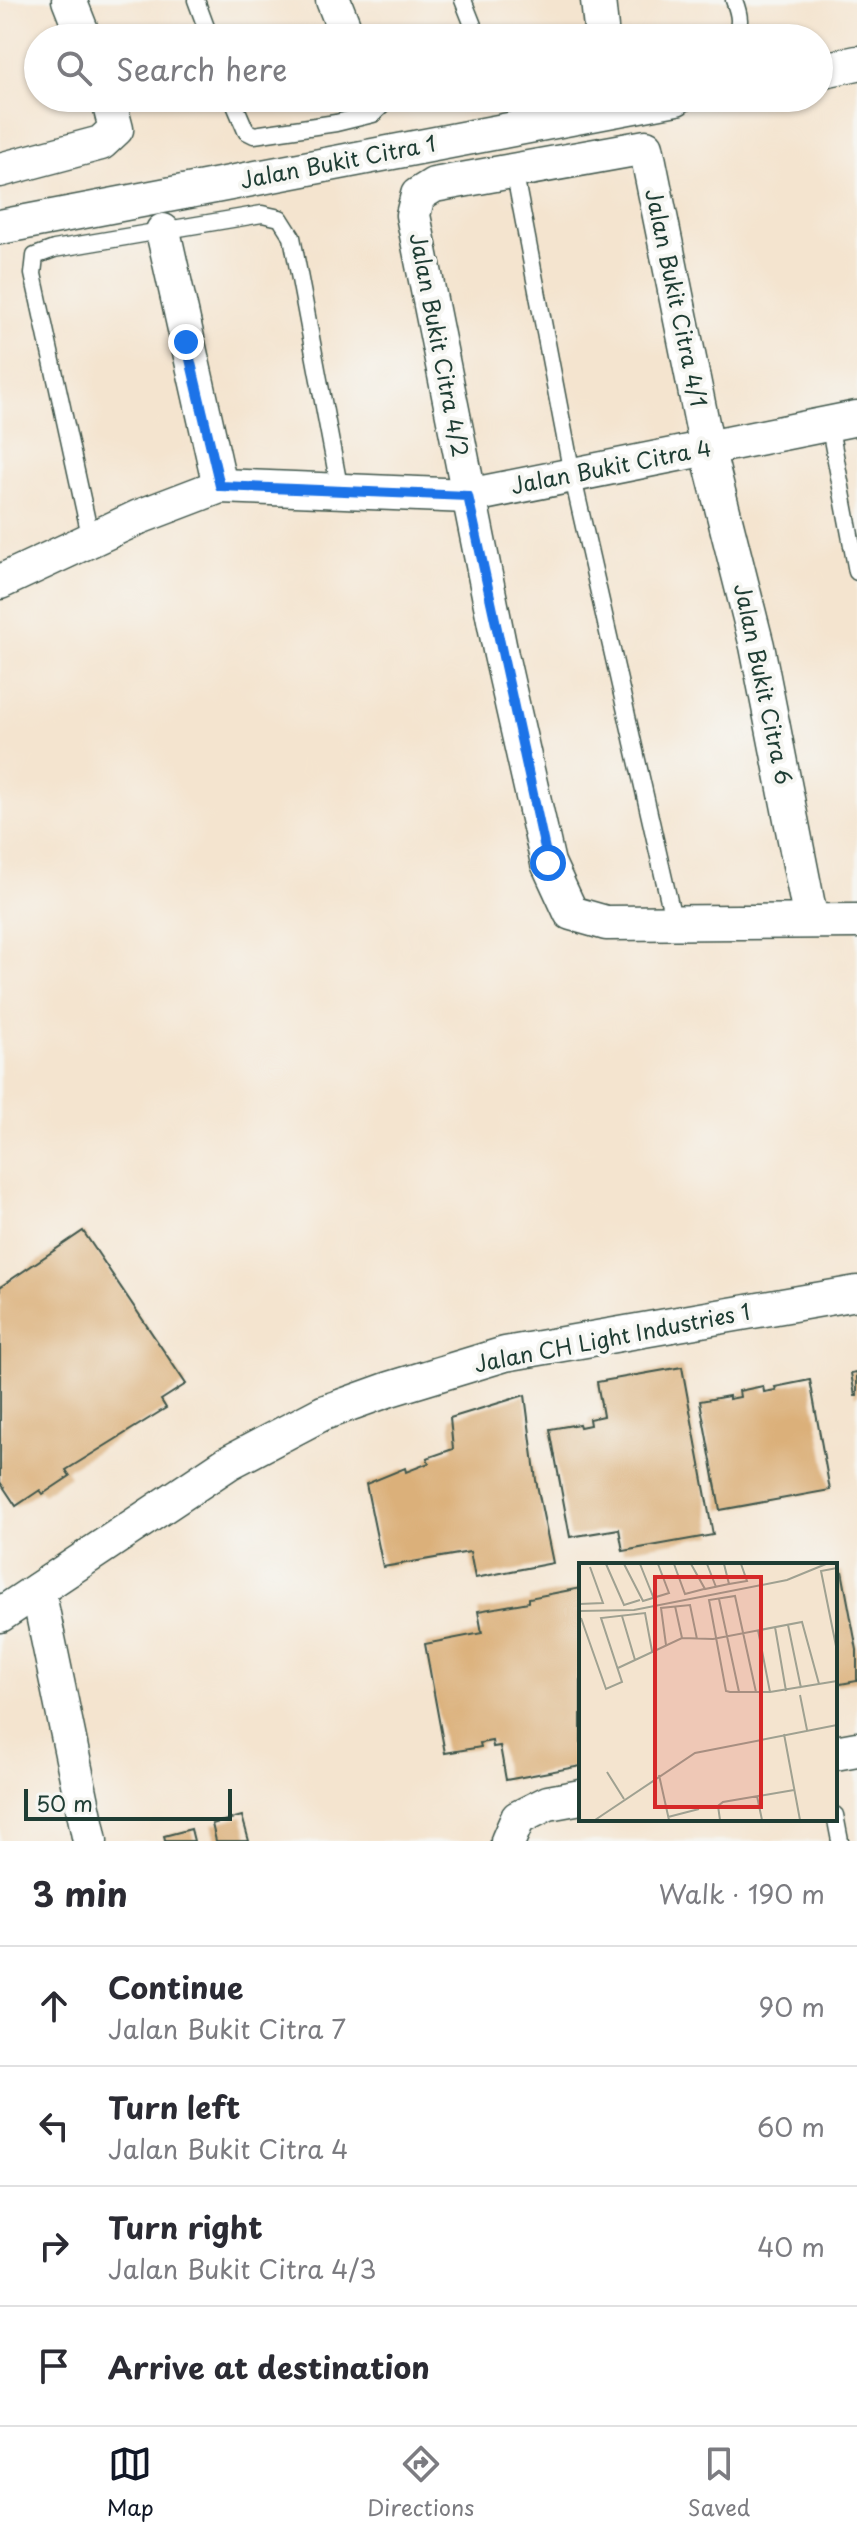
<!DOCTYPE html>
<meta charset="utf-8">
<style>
body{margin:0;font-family:"Playpen Sans",sans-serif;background:#f2f2f3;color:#2b2b33}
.scale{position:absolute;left:24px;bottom:20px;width:208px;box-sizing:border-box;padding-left:8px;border:4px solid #1f3d34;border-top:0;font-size:22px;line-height:28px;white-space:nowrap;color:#1f3d34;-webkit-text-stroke:6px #f6f6f2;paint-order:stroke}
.stop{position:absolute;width:24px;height:24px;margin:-18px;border:6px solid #1a73e8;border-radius:50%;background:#fff}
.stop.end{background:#1a73e8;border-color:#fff;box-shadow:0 2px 8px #0008}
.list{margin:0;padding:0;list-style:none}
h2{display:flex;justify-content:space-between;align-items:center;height:104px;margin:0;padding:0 32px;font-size:34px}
h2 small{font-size:26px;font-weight:400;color:#7c7c81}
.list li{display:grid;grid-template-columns:52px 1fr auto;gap:24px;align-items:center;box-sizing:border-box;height:120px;padding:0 32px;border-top:2px solid #e1e1e2}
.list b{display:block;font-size:30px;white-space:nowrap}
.list p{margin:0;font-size:26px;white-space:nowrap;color:#7c7c81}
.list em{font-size:26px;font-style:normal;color:#7c7c81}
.icon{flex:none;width:44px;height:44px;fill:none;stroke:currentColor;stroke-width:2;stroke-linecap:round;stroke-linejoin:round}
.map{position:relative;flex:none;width:857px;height:1841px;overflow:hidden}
.search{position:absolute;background:#fff;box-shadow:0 2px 6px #0004;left:24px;right:24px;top:24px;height:88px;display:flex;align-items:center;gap:20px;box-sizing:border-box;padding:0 28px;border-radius:44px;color:#7c7c81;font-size:30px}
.sheet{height:584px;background:#fff}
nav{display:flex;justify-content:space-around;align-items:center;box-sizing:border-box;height:112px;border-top:2px solid #e1e1e2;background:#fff;font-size:22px;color:#7c7c81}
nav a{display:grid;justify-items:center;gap:4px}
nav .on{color:#111827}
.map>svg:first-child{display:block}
</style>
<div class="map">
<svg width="857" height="1841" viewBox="0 0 857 1841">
<rect width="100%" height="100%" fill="#f6f6f2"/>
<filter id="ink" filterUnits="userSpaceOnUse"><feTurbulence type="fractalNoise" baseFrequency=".0125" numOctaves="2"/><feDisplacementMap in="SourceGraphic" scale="16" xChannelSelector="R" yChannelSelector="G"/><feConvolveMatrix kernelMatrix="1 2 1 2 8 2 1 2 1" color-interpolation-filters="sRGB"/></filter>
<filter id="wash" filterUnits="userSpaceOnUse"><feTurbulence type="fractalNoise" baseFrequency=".006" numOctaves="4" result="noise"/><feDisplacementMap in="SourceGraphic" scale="32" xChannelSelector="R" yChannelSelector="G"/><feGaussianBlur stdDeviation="1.8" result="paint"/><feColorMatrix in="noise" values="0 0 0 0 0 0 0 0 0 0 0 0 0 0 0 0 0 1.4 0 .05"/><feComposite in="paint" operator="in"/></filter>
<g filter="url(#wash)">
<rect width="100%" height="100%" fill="#f4e4cf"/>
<g id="blocks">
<g fill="#dbb07a">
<path d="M83,1231L186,1384L161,1400L166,1408L66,1470L70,1476L43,1494L40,1490L16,1506L0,1482V1287Z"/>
<path d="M682,1367L713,1535L623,1551L619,1529L570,1537L550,1429L579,1424L580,1427L590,1425L589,1419L603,1416L597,1382Z"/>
<path d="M857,1372V1396H855L851,1373Z"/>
<path d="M810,1380L830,1490L720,1510L700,1401L729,1396V1399L740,1397L739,1391L763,1386L764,1392L776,1390L775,1387Z"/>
<path d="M525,1395L536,1480L553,1563L475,1578L470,1552L383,1567L366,1484L405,1468L406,1472L429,1463L427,1458L453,1449L450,1418Z"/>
<path d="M842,1571L857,1650V1681L835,1685V1572Z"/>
<path d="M581,1588V1766L506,1780L500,1746L493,1747L492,1741L480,1743L481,1747L445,1753L425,1644L482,1633L478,1611L529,1602V1598Z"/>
<path d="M242,1816L249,1841H216L212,1824Z"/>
<path d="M191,1829L194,1841H165L164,1836Z"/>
</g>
</g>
</g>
<g filter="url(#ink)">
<use href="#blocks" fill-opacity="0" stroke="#3f564b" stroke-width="2"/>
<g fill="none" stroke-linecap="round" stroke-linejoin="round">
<g stroke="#3f564b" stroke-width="19">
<g id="service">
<path d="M196,0L210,38"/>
<path d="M463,0L478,38"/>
<path d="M732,38C743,27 739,13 734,0"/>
<path d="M232,98L246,131L254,135L336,123L373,114L390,98"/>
<path d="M514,170L572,474L674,923"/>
<path d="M829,423L857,572"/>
<path d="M91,540L33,274L35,256L54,249L262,214L280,218L292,237L340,491"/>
<path d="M835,1815L840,1841"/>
</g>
</g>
<g stroke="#3f564b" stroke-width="37">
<g id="minor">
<path d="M69,0L84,38"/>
<path d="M333,0L348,38"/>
<path d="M598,0L602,38"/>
<path d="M819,71L857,63"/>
<path d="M0,170L101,143L116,129L108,98"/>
<path d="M0,227L676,98"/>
<path d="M163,231L220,486"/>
<path d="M0,582L139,517L220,486L468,496L857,418"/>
<path d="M811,921L757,646L707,448L646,147L434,185L418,195L413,215L501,655L548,863L571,913L606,923L857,921"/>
<path d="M38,1590L90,1841"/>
<path d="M0,1615L228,1463L323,1413L390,1389L505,1354L857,1293"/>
<path d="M835,1753L857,1749"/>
<path d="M508,1841L518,1818L548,1803L581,1797"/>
</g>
</g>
<use href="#service" stroke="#fff" stroke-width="16"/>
<use href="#minor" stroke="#fff" stroke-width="34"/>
</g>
</g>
<g fill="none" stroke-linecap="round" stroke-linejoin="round" filter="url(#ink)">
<path stroke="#1a73e8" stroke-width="10" d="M186,342L220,486L468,496L548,863"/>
</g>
<g text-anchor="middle" stroke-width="8" stroke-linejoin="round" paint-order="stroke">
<g font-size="22" fill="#1f3d34" stroke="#f6f6f2">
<text transform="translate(338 162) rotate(-11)" y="8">Jalan Bukit Citra 1</text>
<text transform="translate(676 298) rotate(78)" y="8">Jalan Bukit Citra 4/1</text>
<text transform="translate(439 345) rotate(79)" y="8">Jalan Bukit Citra 4/2</text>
<text transform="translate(611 467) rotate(-11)" y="8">Jalan Bukit Citra 4</text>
<text transform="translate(763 684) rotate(78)" y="8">Jalan Bukit Citra 6</text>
<text transform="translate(612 1338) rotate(-11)" y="8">Jalan CH Light Industries 1</text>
</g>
</g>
<g transform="translate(579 1563)">
<rect width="258" height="258" fill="#f4e4cf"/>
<path fill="none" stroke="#9fa191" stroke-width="2" d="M27,1L45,42L61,37M45,1L64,38L90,30L79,1M61,1L75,36M95,1L106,31L125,26M112,1L126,26L150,21L145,1M128,1L137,24M258,5L242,8L258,88M150,21L168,18L162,1M140,36L160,129M0,41L24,40L11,4M96,43L103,75M0,48L55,47L208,17L247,1M43,53L56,97M2,55L27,126L43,119L22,55L66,50L73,88M209,62L222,125M196,64L207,128M179,67L191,129M87,82L82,45L111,42L118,76M39,105L103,75L134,76L223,59L240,121M177,129L156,33L130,37L147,128L151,129H191L258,118M221,132L228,167M205,171L221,257M28,209L45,236M80,212L90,257M178,233L183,257M89,254L120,246M16,257L116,190L258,162M141,257L139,243L144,239L215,227"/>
<path fill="#d62828" fill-opacity="0.15" stroke="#d62828" stroke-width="4" d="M76,14H182V244H76Z"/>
<rect width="258" height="258" fill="none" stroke="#1f3d34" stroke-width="4"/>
</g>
</svg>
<div class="scale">50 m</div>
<div class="stop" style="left:548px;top:863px"></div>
<div class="stop end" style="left:186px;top:342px"></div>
<div class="search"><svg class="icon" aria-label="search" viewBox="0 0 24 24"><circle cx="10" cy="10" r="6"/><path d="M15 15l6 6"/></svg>Search here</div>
</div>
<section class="sheet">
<h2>3 min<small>Walk · 190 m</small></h2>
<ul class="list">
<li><svg class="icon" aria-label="ahead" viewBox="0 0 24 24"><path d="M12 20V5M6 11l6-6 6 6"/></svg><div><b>Continue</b><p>Jalan Bukit Citra 7</p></div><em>90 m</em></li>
<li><svg class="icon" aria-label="left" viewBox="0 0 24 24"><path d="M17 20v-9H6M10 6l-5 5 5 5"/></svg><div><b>Turn left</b><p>Jalan Bukit Citra 4</p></div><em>60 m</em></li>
<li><svg class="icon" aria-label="right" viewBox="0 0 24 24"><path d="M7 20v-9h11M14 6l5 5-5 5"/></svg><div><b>Turn right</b><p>Jalan Bukit Citra 4/3</p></div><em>40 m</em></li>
<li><svg class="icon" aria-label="arrive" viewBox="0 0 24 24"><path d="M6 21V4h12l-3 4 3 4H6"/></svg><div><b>Arrive at destination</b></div></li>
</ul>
</section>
<nav>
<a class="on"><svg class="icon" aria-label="map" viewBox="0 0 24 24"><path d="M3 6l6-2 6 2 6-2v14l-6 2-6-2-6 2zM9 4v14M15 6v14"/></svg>Map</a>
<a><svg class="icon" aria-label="directions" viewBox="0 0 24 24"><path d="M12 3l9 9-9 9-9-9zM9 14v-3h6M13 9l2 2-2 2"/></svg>Directions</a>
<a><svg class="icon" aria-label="saved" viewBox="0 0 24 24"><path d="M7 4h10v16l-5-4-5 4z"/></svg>Saved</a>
</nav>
